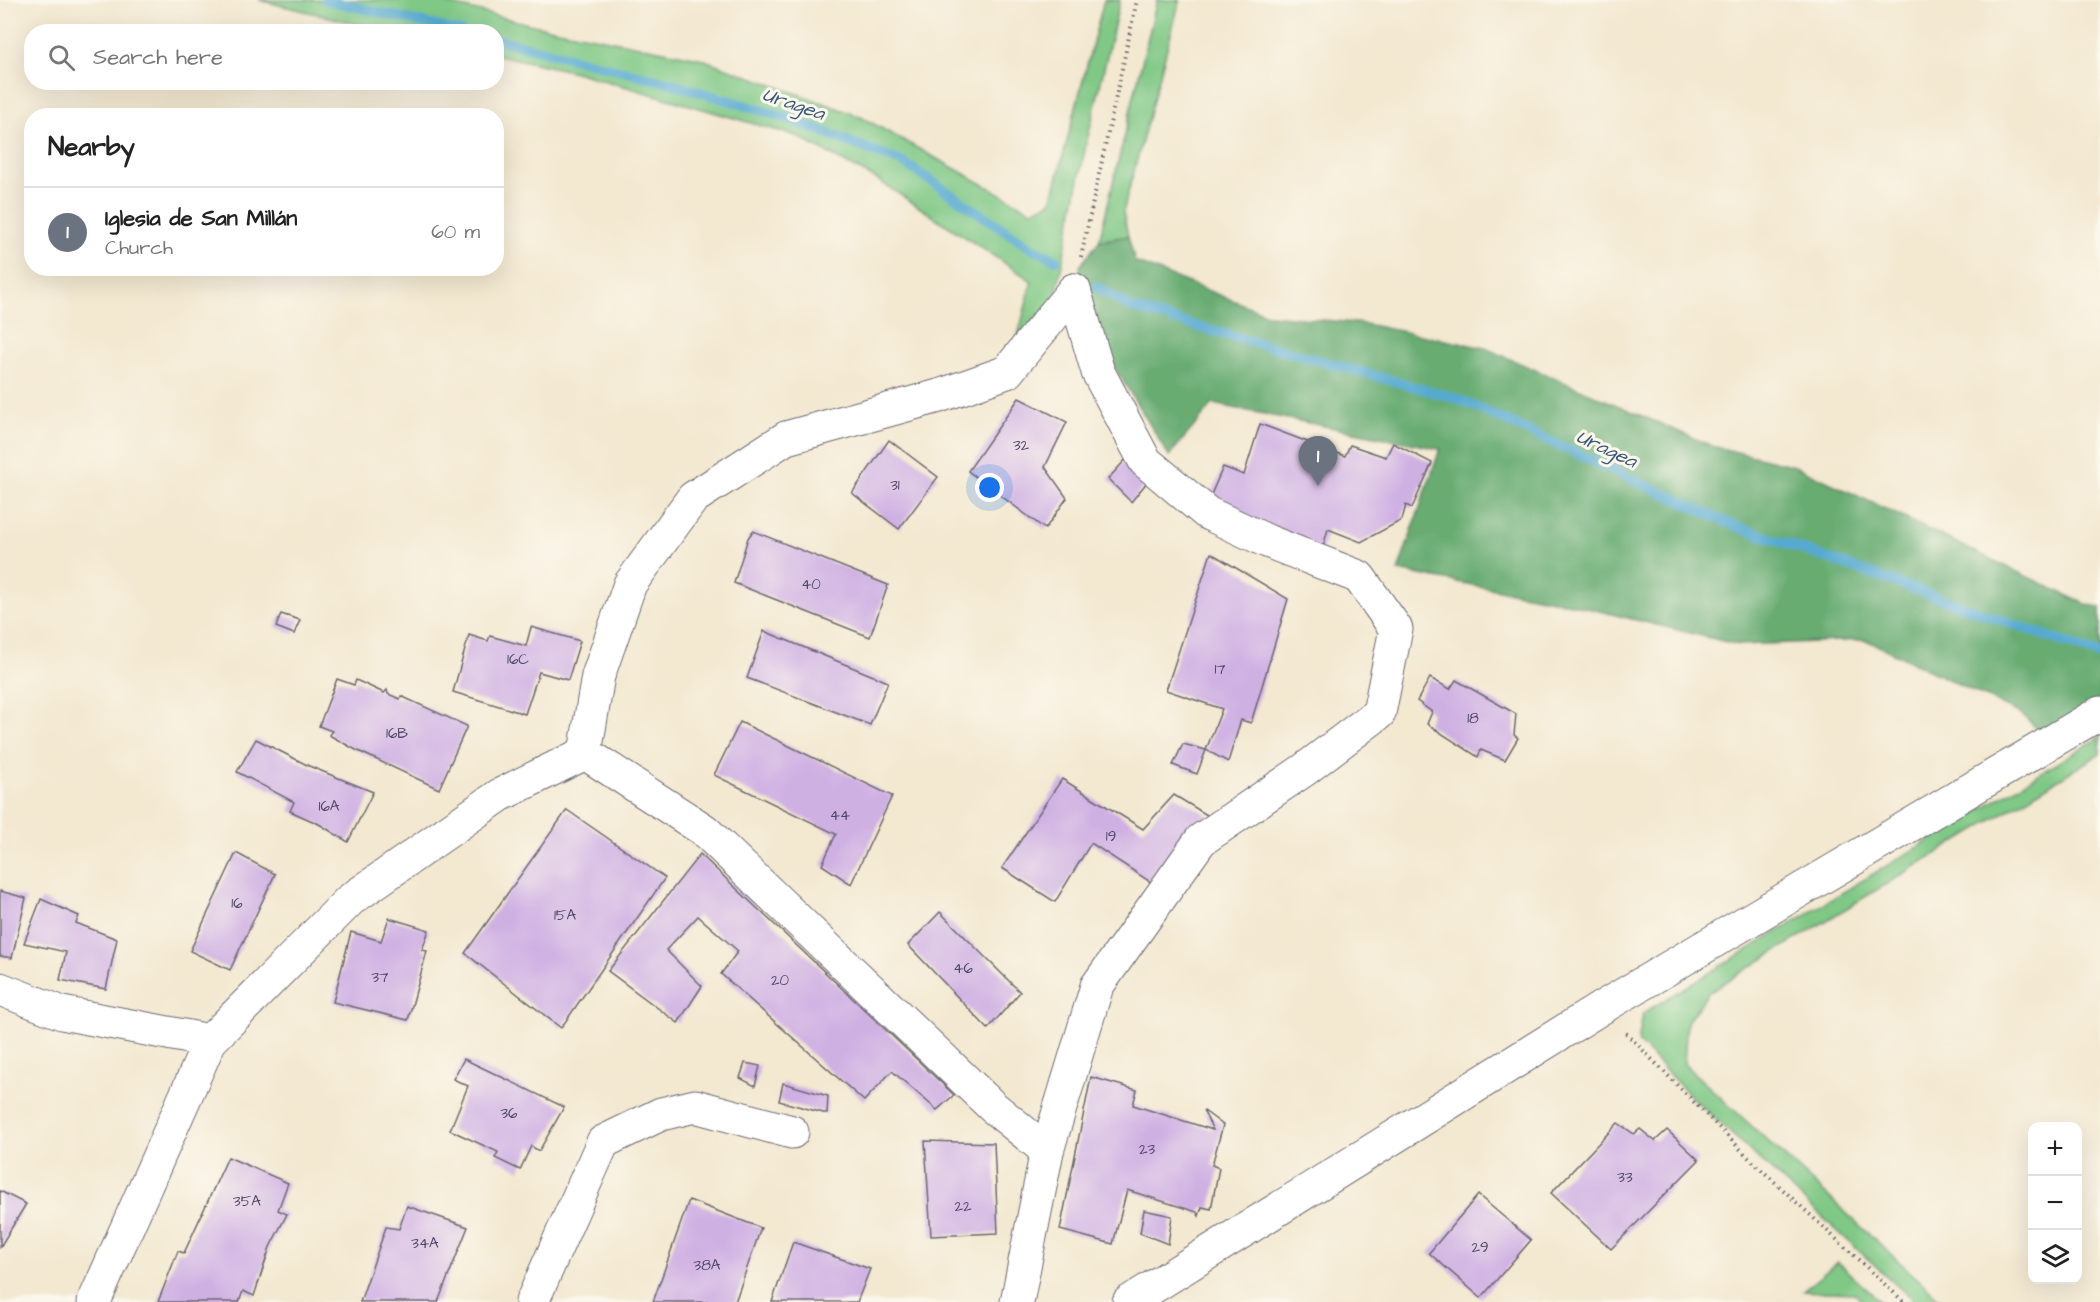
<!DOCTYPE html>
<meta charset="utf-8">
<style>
body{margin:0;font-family:"Architects Daughter",sans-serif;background:#f6f6f6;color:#222}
.controls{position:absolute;right:18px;bottom:18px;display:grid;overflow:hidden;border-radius:12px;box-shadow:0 6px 24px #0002}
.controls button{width:54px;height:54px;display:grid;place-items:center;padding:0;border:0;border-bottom:2px solid #e0e0e0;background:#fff;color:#222;font:30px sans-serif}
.you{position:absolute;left:990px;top:488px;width:21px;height:21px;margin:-15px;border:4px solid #fff;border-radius:50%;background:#1a73e8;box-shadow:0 0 0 9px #1a73e833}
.badge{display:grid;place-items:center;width:39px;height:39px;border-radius:50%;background:#b5179e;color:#fff;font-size:20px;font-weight:700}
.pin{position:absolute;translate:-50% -50px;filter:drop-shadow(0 2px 3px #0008)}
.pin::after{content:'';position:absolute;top:32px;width:21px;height:18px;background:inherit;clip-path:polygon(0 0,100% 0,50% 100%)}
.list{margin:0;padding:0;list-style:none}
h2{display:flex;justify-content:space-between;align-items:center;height:78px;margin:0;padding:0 24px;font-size:26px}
h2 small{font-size:20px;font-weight:400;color:#767676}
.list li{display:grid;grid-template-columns:39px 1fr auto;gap:18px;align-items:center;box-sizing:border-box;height:90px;padding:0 24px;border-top:2px solid #e0e0e0}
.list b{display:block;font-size:22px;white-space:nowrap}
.list p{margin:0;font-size:20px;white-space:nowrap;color:#767676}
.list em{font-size:20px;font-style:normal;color:#767676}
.icon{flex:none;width:33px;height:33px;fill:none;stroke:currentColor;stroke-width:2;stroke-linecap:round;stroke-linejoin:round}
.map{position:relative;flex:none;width:2100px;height:1302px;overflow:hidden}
.search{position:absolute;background:#fff;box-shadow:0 6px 24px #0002;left:24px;top:24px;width:480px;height:66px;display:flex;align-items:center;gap:15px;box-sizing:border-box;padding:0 21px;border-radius:24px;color:#767676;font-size:22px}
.panel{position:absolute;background:#fff;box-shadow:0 6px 24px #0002;left:24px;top:108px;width:480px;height:168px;border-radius:24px}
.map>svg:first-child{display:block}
</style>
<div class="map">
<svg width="2100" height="1302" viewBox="0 0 2100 1302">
<rect width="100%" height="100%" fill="#fbf7ec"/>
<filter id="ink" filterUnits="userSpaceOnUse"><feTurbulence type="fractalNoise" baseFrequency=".0167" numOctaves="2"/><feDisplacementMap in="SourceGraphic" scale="12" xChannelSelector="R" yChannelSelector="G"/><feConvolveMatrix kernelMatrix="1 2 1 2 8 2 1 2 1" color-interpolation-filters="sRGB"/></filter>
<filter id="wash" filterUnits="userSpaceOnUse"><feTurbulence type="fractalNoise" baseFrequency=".008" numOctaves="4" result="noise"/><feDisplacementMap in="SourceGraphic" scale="24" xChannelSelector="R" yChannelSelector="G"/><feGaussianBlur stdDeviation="1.35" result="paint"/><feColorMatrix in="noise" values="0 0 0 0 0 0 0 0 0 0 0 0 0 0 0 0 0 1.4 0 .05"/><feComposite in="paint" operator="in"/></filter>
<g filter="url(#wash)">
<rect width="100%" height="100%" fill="#f3e8d0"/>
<g fill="#7fc885" stroke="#507560" stroke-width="1.5">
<path d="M259,0H433L533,25L699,58L859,116L1032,211L1051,202L1104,0H1120L1084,154L1055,300L1018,336L1032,281L876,179L796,136L575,72L497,55L496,32L386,31Z"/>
<path d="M1157,0H1180L1123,212L1128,236L1099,241Z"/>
<path d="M2100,737V754L1709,992L1687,1022L1684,1064L1943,1302H1915L1690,1096L1638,1042L1643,1013Z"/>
<path d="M1837,1262L1881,1302H1864L1854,1293L1803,1291Z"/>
</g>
<path fill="#67ac72" stroke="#446756" stroke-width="1.5" d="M1128,236L1135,262L1270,315L1365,324L1485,348L1712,446L1795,466L2085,604L2100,607V700L2045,736L2021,714L1866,640L1739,645L1558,601L1398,571L1440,449L1213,404L1169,456L1083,316L1080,266L1099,241Z"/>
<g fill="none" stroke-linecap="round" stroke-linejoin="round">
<g stroke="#56aad1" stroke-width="10">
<path d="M326,0L462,32"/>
<path d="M496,39L670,83L790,119L904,163L1030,247L1056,260"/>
<path d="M1097,287L1131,308L1458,399L1730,524L2100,655"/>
</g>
</g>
<g id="blocks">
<g fill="#cfb0e3">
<path d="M1019,398L1067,422L1045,467L1067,498L1045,529L968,471Z"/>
<path d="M1260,424L1345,456L1350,445L1386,457L1393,443L1432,463L1412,508L1406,505L1402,520L1361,542L1328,529L1321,554L1210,497L1223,467L1244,475Z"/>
<path d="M889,440L938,477L899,529L852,493Z"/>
<path d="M1126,459L1148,481L1131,502L1108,479Z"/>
<path d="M753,531L888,585L870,637L734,583L748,538Z"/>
<path d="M1211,553L1288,599L1251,723L1241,720L1228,762L1206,750L1222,709L1166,690Z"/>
<path d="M281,614L300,620L294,634L276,627Z"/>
<path d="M531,627L580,641L568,680L539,672L525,714L453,692L469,635L488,641L490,636L526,646Z"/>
<path d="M764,631L888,682L870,725L747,678Z"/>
<path d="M1430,678L1450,689L1456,680L1516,714L1514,735L1518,738L1505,760L1481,750L1478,757L1427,724L1432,712L1417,701Z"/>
<path d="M337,679L354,685L356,680L384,693L387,690L388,694L400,699L401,696L467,726L439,789L356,750L329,735L332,731L319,726Z"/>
<path d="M740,722L892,796L851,884L822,865L836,834L714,775Z"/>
<path d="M256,739L309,766L373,792L348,842L319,824L290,811L294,802L237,772Z"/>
<path d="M1183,744L1206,750L1197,774L1173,765Z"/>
<path d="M1062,779L1143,829L1174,795L1212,818L1158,887L1091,843L1055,902L1002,868Z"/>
<path d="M567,810L665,878L561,1028L465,953Z"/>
<path d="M236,853L275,874L230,970L190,951Z"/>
<path d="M700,854L907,1050L954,1095L937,1110L892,1071L864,1101L721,974L738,951L698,916L666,950L702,986L678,1023L608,971Z"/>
<path d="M0,891L26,898L12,958L0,956Z"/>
<path d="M41,899L79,916L76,923L117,939L106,989L60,980L66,952L24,943Z"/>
<path d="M940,912L1020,992L988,1029L908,945Z"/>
<path d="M389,918L429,930L422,950L427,951L408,1020L333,1002L351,932L381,941Z"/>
<path d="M464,1059L564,1107L539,1151L531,1146L520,1170L495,1158L498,1152L450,1130L468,1086L453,1079Z"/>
<path d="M745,1063L760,1066L755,1086L740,1078Z"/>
<path d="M1091,1077L1137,1090L1133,1105L1213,1130L1203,1110L1223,1125L1212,1165L1219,1168L1211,1209L1202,1207L1199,1216L1197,1212L1127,1190L1113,1244L1060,1230Z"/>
<path d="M783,1083L828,1096L827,1114L779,1101Z"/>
<path d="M1618,1123L1634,1134L1640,1129L1655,1141L1667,1130L1699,1160L1611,1249L1551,1193Z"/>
<path d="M925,1141L994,1143L998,1233L931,1236Z"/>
<path d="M228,1157L288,1183L278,1210L287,1214L270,1247L254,1296L243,1291L239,1302H158L178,1251L184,1253Z"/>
<path d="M0,1191L26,1204L0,1247Z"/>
<path d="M1478,1195L1531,1240L1481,1298L1429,1253Z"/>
<path d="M689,1200L761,1228L735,1302H653Z"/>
<path d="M407,1206L468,1227L438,1302H360L386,1227L399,1229Z"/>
<path d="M1144,1210L1172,1216L1168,1244L1140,1233Z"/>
<path d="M793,1242L870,1269L857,1302H772Z"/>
</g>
</g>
</g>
<g filter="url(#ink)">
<use href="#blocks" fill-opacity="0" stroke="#6b676f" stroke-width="1.5"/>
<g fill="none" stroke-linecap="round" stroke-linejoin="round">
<g stroke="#6b676f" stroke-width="35">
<g id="minor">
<path d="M585,753L598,676L630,584L693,498L786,438L939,396L1007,372L1074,290"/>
<path d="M585,753L704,830L993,1107L1047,1151"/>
<path d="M0,989L62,1013L210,1041"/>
<path d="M94,1302L210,1041L350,900L500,795L585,753"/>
<path d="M532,1302L603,1142L661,1114L695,1106L792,1132"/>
<path d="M1017,1302L1047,1151L1097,986L1201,840L1304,770L1379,713L1396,629L1359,577L1267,541L1207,513L1145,461L1098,372L1074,290"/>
</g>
</g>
<g stroke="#6b676f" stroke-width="35">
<path id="tertiary" d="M1129,1302L1601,1008L2100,713"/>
</g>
<g stroke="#6b676f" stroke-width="4" stroke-dasharray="1.5 4.5" stroke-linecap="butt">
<path d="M1081,257L1137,0"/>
<path d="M1626,1033L1751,1160L1904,1302"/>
</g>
<use href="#minor" stroke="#fff" stroke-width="33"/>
<use href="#tertiary" stroke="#fff" stroke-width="33"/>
</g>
</g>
<g text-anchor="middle" stroke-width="6" stroke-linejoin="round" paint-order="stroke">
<g font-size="15" fill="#4d4665">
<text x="1021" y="450">32</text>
<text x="895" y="490">31</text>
<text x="811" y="589">40</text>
<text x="518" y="664">16C</text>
<text x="1220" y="674">17</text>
<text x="1473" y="723">18</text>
<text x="397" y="738">16B</text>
<text x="329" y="811">16A</text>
<text x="840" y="820">44</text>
<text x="1111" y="841">19</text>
<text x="237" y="908">16</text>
<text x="565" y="920">15A</text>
<text x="963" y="973">46</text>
<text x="380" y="982">37</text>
<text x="780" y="985">20</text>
<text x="509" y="1118">36</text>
<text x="1147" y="1154">23</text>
<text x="1625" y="1182">33</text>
<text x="247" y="1206">35A</text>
<text x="963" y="1211">22</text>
<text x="425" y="1248">34A</text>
<text x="1480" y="1252">29</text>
<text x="707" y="1270">38A</text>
</g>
<g font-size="20" font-style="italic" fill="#375877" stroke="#fbf7ec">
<text transform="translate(794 103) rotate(19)" y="7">Uragea</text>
<text transform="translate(1607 448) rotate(25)" y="7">Uragea</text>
</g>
</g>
</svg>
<div class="controls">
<button>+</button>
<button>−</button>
<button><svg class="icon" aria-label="layers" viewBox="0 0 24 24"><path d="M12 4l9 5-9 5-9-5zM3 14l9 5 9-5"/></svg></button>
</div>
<div class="you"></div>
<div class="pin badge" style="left:1318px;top:486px;background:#6b7280">1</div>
<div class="search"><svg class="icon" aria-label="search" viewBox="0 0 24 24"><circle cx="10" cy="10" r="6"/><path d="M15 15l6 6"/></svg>Search here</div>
<section class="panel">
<h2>Nearby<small></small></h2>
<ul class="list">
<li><span class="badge" style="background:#6b7280">1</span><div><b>Iglesia de San Millán</b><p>Church</p></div><em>60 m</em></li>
</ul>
</section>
</div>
